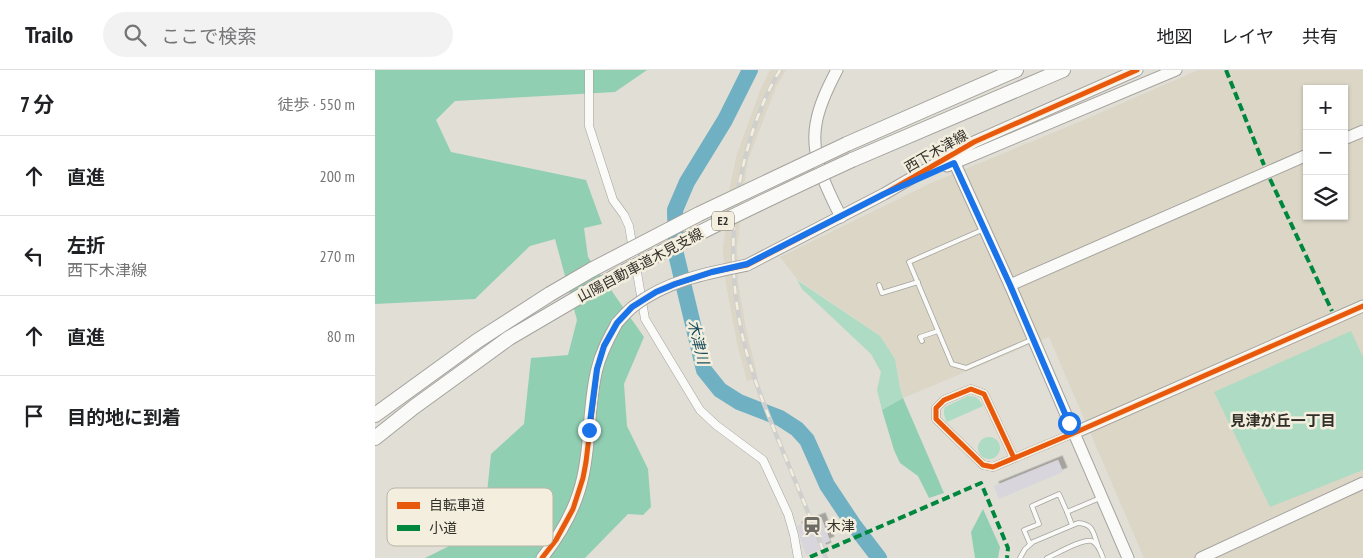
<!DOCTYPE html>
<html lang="ja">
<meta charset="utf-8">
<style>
body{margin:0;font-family:"PT Sans Narrow","Noto Sans JP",sans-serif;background:#f2f2f2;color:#202124}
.controls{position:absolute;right:15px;top:15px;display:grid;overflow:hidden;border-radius:0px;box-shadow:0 1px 4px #0004}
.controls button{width:45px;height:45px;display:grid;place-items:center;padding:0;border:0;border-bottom:1px solid #e0e0e0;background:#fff;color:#202124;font:25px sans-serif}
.stop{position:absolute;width:15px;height:15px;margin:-11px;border:4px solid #1a73e8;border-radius:50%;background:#fff}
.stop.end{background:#1a73e8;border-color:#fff;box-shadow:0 1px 5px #0008}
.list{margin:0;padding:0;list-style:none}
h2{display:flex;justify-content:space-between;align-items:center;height:65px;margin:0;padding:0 20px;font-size:21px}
h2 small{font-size:16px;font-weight:400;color:#757577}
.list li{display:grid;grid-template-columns:32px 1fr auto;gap:15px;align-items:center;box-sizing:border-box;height:80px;padding:0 20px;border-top:1px solid #e0e0e0}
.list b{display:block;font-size:19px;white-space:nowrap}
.list p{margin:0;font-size:16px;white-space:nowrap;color:#757577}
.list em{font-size:16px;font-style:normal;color:#757577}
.icon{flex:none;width:28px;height:28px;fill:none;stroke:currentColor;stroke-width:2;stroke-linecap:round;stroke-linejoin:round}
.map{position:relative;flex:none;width:988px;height:488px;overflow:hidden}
header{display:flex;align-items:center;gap:30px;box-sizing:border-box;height:70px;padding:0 25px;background:#fff;border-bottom:1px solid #e0e0e0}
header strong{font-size:24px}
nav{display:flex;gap:28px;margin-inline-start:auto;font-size:18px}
.search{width:350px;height:45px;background:#f2f2f2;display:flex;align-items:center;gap:12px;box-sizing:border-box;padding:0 18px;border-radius:28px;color:#757577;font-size:19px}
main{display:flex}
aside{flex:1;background:#fff}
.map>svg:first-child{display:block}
</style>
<header>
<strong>Trailo</strong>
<div class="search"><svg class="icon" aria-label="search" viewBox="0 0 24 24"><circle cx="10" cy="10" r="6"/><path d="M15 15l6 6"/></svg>ここで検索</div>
<nav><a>地図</a><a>レイヤ</a><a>共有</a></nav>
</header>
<main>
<aside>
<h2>7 分<small>徒歩 · 550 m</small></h2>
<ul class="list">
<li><svg class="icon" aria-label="ahead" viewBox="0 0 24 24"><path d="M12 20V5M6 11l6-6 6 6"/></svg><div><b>直進</b></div><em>200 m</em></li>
<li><svg class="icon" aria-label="left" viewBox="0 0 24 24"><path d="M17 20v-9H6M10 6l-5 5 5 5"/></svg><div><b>左折</b><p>西下木津線</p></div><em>270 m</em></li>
<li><svg class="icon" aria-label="ahead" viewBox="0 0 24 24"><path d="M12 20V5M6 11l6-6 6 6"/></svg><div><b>直進</b></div><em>80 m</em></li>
<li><svg class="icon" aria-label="arrive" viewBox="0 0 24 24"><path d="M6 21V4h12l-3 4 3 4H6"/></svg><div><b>目的地に到着</b></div></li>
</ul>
</aside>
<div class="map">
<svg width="988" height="488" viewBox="0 0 988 488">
<defs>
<filter id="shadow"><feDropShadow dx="4.5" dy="-4.5" stdDeviation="0" flood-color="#0004"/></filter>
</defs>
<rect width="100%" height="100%" fill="#e1ded6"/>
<g fill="#dbd6c6" fill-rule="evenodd">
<path d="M395,0H411L401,17L373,90L371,102L362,178L363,211L371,259L383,308L372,311L362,273L351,214L348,179L355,116L362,84L386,18Z"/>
<path d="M823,0H988V488H769L674,267L528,328L525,318L520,289L505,266L422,209L405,187L556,113L704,52ZM932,19H969V146H932Z"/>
</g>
<g fill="#aedbc3">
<path d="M422,210L505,266L520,289L525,318L528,328L507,340L502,320L506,302L496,284L427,219Z"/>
<path d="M976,261L988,287V400L895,437L839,322Z"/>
<path d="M593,326C602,326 604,329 608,336L572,352C569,346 568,343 570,337Z"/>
<circle cx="614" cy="378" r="11"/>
</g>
<g fill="#91cfb3">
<path d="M0,0H272L240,22L80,31L61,50L76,82L211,110L227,154L209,158L213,187L269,267L249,314L252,356L273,399L276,437L268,445L253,444L210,488H50L125,451L112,423L116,384L149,354L156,288L193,285L202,250L180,169L155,176L100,229L0,234Z"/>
<path d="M528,328L569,423L554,428L543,406L525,393L519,380L507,340Z"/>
<path d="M608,439L625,477L623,488H600L596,462Z"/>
</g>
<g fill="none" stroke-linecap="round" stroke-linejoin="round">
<path stroke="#6fb0c3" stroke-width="16" d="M375,0L350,50L312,112L300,140L301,184L329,300L345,320L364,332L405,348L422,359L432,370L452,415L478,454L504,488"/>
</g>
<g fill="#d8d5dc" filter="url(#shadow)">
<path d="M683,390L688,402L624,429L619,416Z"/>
<path d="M446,447L455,471L450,473L452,477L431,485L426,471L422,456Z"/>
</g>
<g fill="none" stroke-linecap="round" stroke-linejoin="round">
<g stroke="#a5a39d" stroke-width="5.5">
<g id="lane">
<path d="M607,160L534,192L577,294L591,298L656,270"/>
<path d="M504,215L507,223L543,212"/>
<path d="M547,271L545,267L563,261"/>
<path d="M692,442L697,455"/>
<path d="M655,474L649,460L664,454L657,436L684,424L692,442L725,428"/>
<path d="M645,488L650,479L658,472L703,453C719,454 718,463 723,476"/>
<path d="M672,488C681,484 708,468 717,471C723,474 726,482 728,488"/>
</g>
</g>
<g stroke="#a5a39d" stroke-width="9">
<g id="street">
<path d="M214,0V56L238,130L249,145L254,156L270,249L325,340L341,355L388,390L413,444L419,465L423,488"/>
<path d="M639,388L609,324L596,319L569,330L561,338V349L608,395L618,397L699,363"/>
</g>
</g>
<g stroke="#a5a39d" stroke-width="13">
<g id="secondary">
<path d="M462,0C453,17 444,35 441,54C435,87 452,119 466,147"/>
<path d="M969,69L988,61"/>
<path d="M576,85L635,215L753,488"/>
<path d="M572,96L801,0"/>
<path d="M372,195L509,124L599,72L762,0"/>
<path d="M635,215L932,85"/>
<path d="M699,363L988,236"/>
<path d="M167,488C186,464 202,436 208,406C216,371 213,334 222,299C226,282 234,268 242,253"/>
<path d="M826,488L988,413"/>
</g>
</g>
<g stroke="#a5a39d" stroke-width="16">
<g id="highway">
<path d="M472,74L641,0"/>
<path d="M477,90L688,0"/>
<path d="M0,345L102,271L175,224L218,199"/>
<path d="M0,368L39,337L134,268L221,217"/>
</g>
</g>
<use href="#lane" stroke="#fafaf9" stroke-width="4"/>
<use href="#street" stroke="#fafaf9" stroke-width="8"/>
<use href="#secondary" stroke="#fafaf9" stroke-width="11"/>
<use href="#highway" stroke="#fafaf9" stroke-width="14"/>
<g stroke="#cfcfcd" stroke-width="4.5">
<path id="rail" d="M405,0C388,28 377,60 369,92C357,141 355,192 363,242C370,290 389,335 407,379C422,415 437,451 451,488"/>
</g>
<use href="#rail" stroke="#f3eede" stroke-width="2.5" stroke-dasharray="8" stroke-linecap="butt"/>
<g stroke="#a5a39d" stroke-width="13" stroke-linecap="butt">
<path id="secondary-bridge" d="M242,253C247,248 252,241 259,236C291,211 332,203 372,195"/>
</g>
<g stroke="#a5a39d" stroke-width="16" stroke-linecap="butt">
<g id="highway-bridge">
<path d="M218,199L324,144L472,74"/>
<path d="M221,217C305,171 390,130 477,90"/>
</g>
</g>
<use href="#secondary-bridge" stroke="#fafaf9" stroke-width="11"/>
<use href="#highway-bridge" stroke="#fafaf9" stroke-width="14"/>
<g stroke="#00873e" stroke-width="4" stroke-dasharray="8 4" stroke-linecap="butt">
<path d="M851,0L889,95"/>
<path d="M895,109L957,241"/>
<path d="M435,487L606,413L633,478L632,488"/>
</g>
<g stroke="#f3eede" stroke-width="8">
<g id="cycleway">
<path d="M639,388L609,324L596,319L569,330L561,338V349L608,395L618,397L699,363L988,236"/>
<path d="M167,488L181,470L198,439L208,408L211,392L222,299L229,276L242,253L257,237L281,222L300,214L337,202L372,195L509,124L599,72L762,0"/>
</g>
</g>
<use href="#cycleway" stroke="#e8590c" stroke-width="5"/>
</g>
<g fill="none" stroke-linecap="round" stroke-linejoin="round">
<path stroke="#1a73e8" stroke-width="6" d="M214,360L222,299L229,276L242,253L257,237L281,222L300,214L337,202L372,194L509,124L579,93L635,215L694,353"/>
</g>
<defs>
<g id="station-bare" transform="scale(1.5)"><path d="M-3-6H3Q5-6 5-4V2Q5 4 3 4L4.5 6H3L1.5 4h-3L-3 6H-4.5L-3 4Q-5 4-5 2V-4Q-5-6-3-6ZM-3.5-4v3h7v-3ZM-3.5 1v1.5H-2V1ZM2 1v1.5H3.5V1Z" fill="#6f6c66" stroke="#f3eede" stroke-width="2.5" paint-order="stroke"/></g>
</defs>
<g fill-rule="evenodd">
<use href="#station-bare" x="437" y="456"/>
</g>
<g text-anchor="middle" stroke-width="5" stroke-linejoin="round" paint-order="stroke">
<rect fill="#f3eede" stroke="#6b685f" stroke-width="1" x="337" y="141.5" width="22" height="19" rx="4"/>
<g font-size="12" font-weight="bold" fill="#312f29">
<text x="348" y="155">E2</text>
</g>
<g font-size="14" fill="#312f29" stroke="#f3eede">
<text transform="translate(561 81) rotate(-30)" y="5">西下木津線</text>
<text transform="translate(265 195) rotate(-28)" y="5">山陽自動車道木見支線</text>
</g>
<g font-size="14" fill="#312f29" stroke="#f3eede" text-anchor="start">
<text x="452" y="461">木津</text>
</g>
<g font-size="15" font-style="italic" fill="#184d5e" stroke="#f3eede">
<text transform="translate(323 272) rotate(76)" y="5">木津川</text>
</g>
<g font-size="15" font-weight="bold" fill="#312f29" stroke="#f3eede">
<text x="908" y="356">見津が丘一丁目</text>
</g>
</g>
<rect x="12" y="418" width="166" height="58" rx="8" fill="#f3eede" stroke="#b9b5a8" stroke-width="1"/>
<rect x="22" y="432" width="23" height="7" fill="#e8590c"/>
<rect x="22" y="455" width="23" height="6" fill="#00873e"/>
<g font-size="14" fill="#312f29">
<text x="54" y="440">自転車道</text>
<text x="54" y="463">小道</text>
</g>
</svg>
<div class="controls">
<button>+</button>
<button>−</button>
<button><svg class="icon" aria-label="layers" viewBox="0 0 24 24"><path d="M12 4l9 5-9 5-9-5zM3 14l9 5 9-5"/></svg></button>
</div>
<div class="stop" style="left:694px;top:353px"></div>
<div class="stop end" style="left:214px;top:360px"></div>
</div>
</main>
